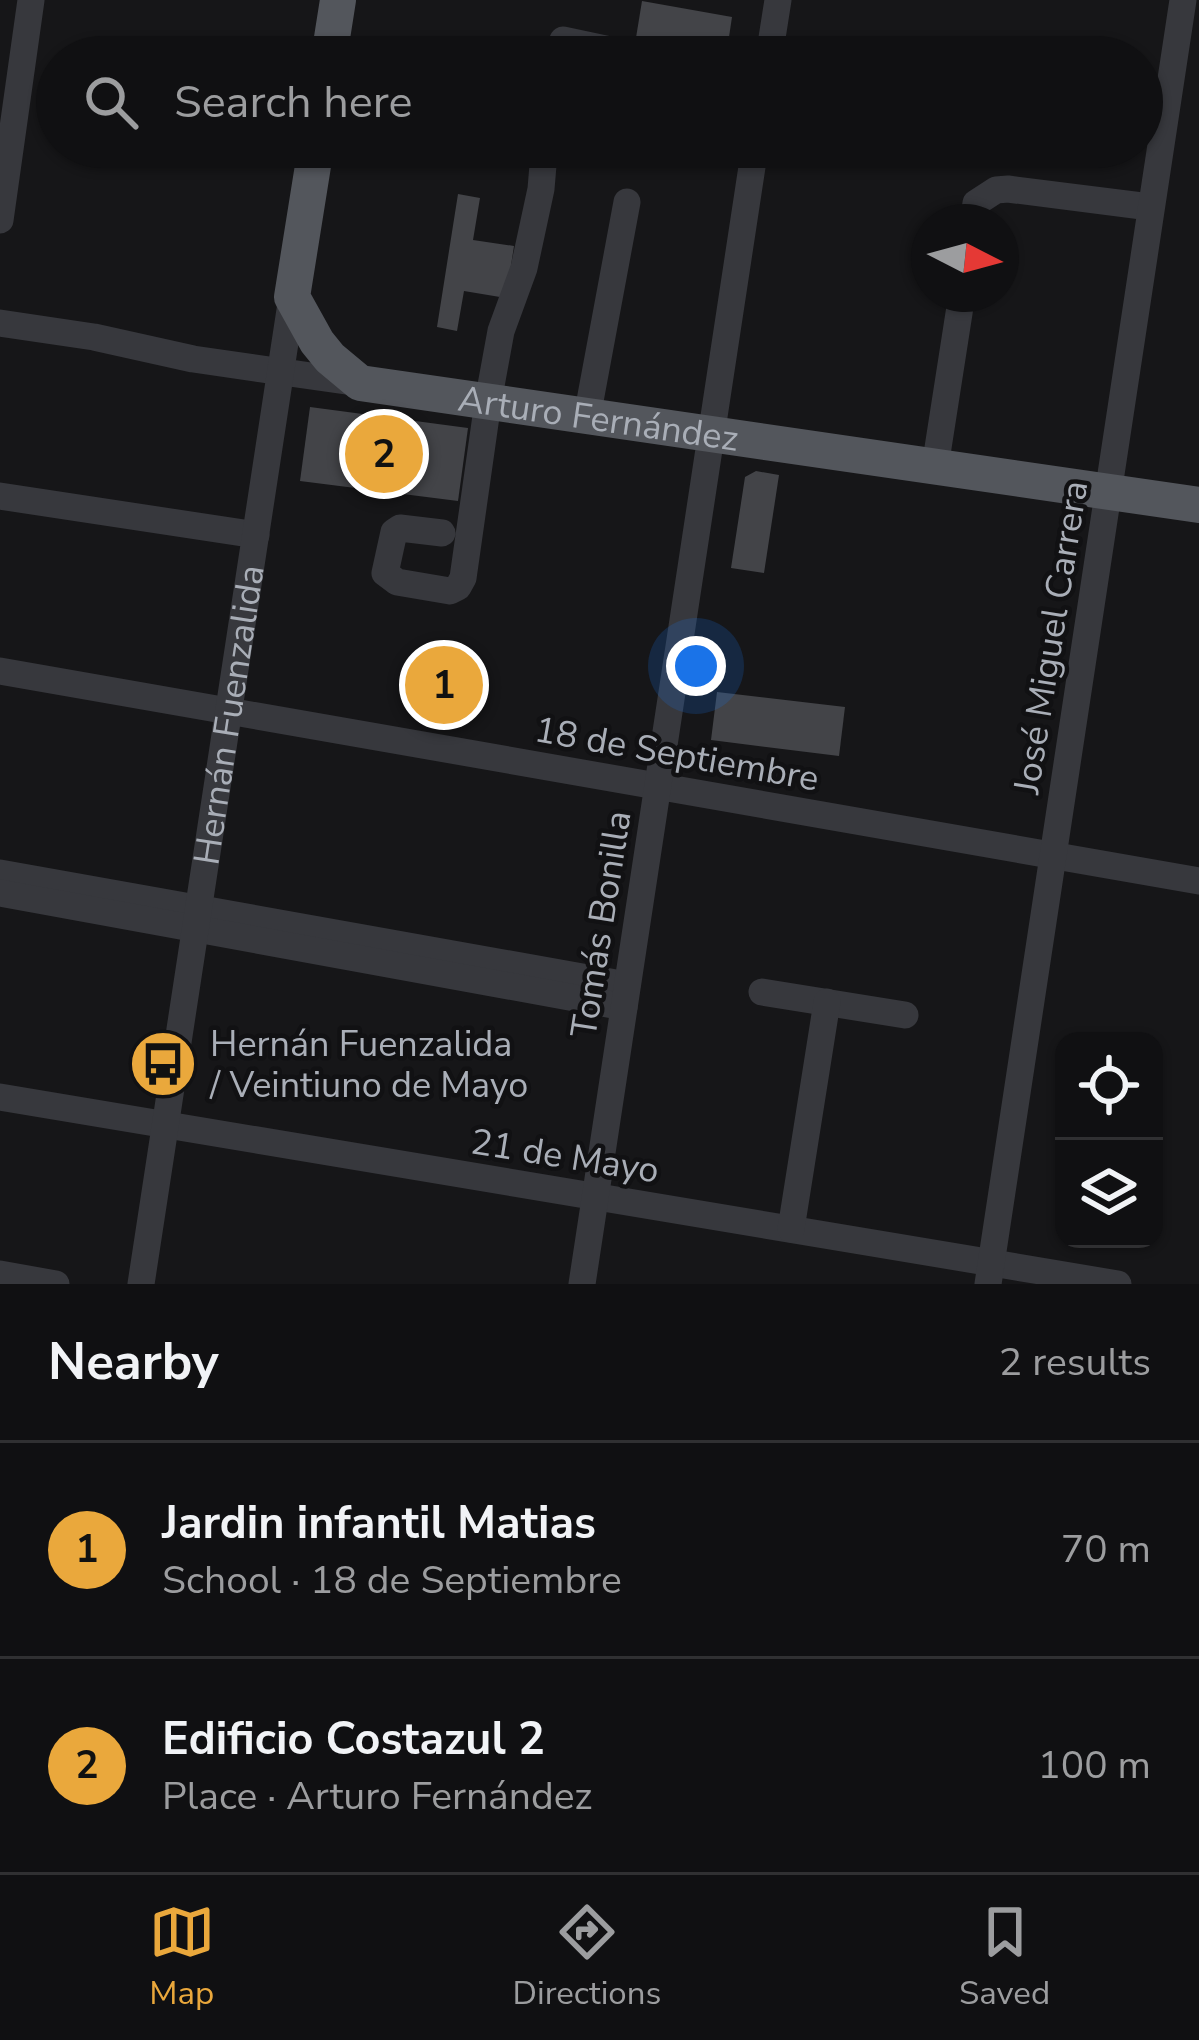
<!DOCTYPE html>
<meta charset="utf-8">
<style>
body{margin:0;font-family:"Nunito Sans",sans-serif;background:#1e1e20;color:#f1f3f6}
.controls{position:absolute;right:36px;bottom:36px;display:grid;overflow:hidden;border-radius:24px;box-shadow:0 3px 9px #0004}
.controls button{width:108px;height:108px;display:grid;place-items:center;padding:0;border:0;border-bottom:3px solid #303032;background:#101012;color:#f1f3f6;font:60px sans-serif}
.compass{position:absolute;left:911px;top:204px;width:108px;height:108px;border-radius:50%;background:#101012;box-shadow:0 3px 9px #0004;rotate:96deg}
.you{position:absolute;left:696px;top:666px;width:42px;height:42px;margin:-30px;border:9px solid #fff;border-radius:50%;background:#1a73e8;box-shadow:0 0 0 18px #1a73e833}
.badge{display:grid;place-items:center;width:78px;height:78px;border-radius:50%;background:#eaa83c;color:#111;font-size:39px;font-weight:700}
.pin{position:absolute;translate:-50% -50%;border:6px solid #fff;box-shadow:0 3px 12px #0006}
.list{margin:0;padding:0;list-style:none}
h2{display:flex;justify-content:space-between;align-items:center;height:156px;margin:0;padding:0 48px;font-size:51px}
h2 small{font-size:39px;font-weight:400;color:#9c9d9f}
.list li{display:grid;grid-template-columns:78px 1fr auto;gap:36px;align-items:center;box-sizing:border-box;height:216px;padding:0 48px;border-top:3px solid #303032}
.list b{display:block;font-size:45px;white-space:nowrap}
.list p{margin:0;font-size:39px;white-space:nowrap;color:#9c9d9f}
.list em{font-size:39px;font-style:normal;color:#9c9d9f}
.icon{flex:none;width:66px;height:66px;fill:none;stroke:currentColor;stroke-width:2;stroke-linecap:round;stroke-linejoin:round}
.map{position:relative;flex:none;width:1199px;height:1284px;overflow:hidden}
.search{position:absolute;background:#101012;box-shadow:0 3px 9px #0004;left:36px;right:36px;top:36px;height:132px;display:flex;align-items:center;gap:30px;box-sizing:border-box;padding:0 42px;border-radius:66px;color:#9c9d9f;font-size:45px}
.sheet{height:588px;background:#101012}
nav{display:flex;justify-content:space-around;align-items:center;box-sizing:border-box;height:168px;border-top:3px solid #303032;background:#101012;font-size:33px;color:#9c9d9f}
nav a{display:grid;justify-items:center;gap:6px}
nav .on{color:#eaa83c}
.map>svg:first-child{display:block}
</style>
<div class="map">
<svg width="1199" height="1284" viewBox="0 0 1199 1284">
<rect width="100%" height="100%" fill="#161618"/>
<g fill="#434448">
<path d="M642,1L732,17L726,57H672L634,50Z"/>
<path d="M458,194L480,198L473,240L514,246L506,298L464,291L457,331L437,327Z"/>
<path d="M310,407L468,428L458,501L300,481Z"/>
<path d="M756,471L779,475L764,573L731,568L745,477Z"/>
<path d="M717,692L845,707L839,756L711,740Z"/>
</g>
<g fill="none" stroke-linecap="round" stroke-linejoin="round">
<g stroke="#37383d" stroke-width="27">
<path d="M563,40L643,57"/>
<path d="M769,57L778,0"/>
<path d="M0,220L31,0"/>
<path d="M973,222L976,203L996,190L1008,189L1150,207"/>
<path d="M0,323L94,337L193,359L360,383"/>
<path d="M587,417L627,202"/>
<path d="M935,467L962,294"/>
<path d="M0,496L256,535"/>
<path d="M442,533L400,528L394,532L385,573L397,582L450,591L458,587L463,578L488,402L501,331L524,268L541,189L543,165L539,156L528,148L512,147"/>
<path d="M0,671L1199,881"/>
<path d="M0,873L627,985"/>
<path d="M0,893L624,1007"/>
<path d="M762,992L905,1015"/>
<path d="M0,1097L1118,1284"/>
<path d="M791,1229L827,1002"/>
<path d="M0,1274L56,1284"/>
<path id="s1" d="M141,1284L292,297"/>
<path d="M582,1284L755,147"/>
<path d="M988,1284L1183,0"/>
</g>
<g stroke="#53565c" stroke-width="36">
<path d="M329,57L338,0"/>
<path id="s2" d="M316,147L292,297L317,342L330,358L360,383L1199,505"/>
</g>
</g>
<defs>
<g id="bus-disc" transform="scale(3.45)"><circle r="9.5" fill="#eaa83c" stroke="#111113"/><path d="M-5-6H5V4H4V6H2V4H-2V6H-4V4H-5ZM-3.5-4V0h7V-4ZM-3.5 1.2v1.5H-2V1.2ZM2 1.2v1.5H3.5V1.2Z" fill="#111"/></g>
</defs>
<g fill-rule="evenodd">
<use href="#bus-disc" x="163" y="1064"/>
</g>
<g text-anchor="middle" stroke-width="9" stroke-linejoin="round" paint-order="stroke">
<g font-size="36" fill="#a9aeb7" stroke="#111113">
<text dy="13" stroke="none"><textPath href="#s2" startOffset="504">Arturo Fernández</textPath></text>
<text transform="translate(1050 637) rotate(-81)" y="13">José Miguel Carrera</text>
<text dy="13" stroke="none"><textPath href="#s1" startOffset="576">Hernán Fuenzalida</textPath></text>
<text transform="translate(677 753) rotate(10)" y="13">18 de Septiembre</text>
<text transform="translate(600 924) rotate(-81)" y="13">Tomás Bonilla</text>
<text transform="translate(565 1155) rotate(9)" y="13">21 de Mayo</text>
</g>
<g font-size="36" fill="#a9aeb7" stroke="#111113" text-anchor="start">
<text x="210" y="1056">Hernán Fuenzalida<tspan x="210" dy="41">/ Veintiuno de Mayo</tspan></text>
</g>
</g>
</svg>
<div class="controls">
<button><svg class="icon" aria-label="locate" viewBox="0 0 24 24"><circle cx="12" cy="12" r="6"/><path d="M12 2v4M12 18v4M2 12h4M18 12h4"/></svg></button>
<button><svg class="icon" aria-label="layers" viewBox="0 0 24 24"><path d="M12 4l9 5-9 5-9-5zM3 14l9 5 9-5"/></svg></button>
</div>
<svg class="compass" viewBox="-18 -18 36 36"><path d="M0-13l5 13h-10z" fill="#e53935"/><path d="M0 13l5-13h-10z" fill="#9c9d9f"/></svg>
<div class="you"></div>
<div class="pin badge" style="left:444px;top:685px">1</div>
<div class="pin badge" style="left:384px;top:454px">2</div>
<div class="search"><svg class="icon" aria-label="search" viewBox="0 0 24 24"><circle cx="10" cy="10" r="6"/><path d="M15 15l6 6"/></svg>Search here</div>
</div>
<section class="sheet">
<h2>Nearby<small>2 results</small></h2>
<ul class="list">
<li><span class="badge">1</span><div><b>Jardin infantil Matias</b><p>School · 18 de Septiembre</p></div><em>70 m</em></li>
<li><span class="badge">2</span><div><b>Edificio Costazul 2</b><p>Place · Arturo Fernández</p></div><em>100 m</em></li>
</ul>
</section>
<nav>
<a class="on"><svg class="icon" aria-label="map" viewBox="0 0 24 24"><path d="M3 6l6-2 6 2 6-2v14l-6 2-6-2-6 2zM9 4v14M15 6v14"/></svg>Map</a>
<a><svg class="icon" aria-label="directions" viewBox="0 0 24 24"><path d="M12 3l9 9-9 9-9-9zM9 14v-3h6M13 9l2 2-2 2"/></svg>Directions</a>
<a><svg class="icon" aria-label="saved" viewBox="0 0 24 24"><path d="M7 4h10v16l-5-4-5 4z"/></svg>Saved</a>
</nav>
